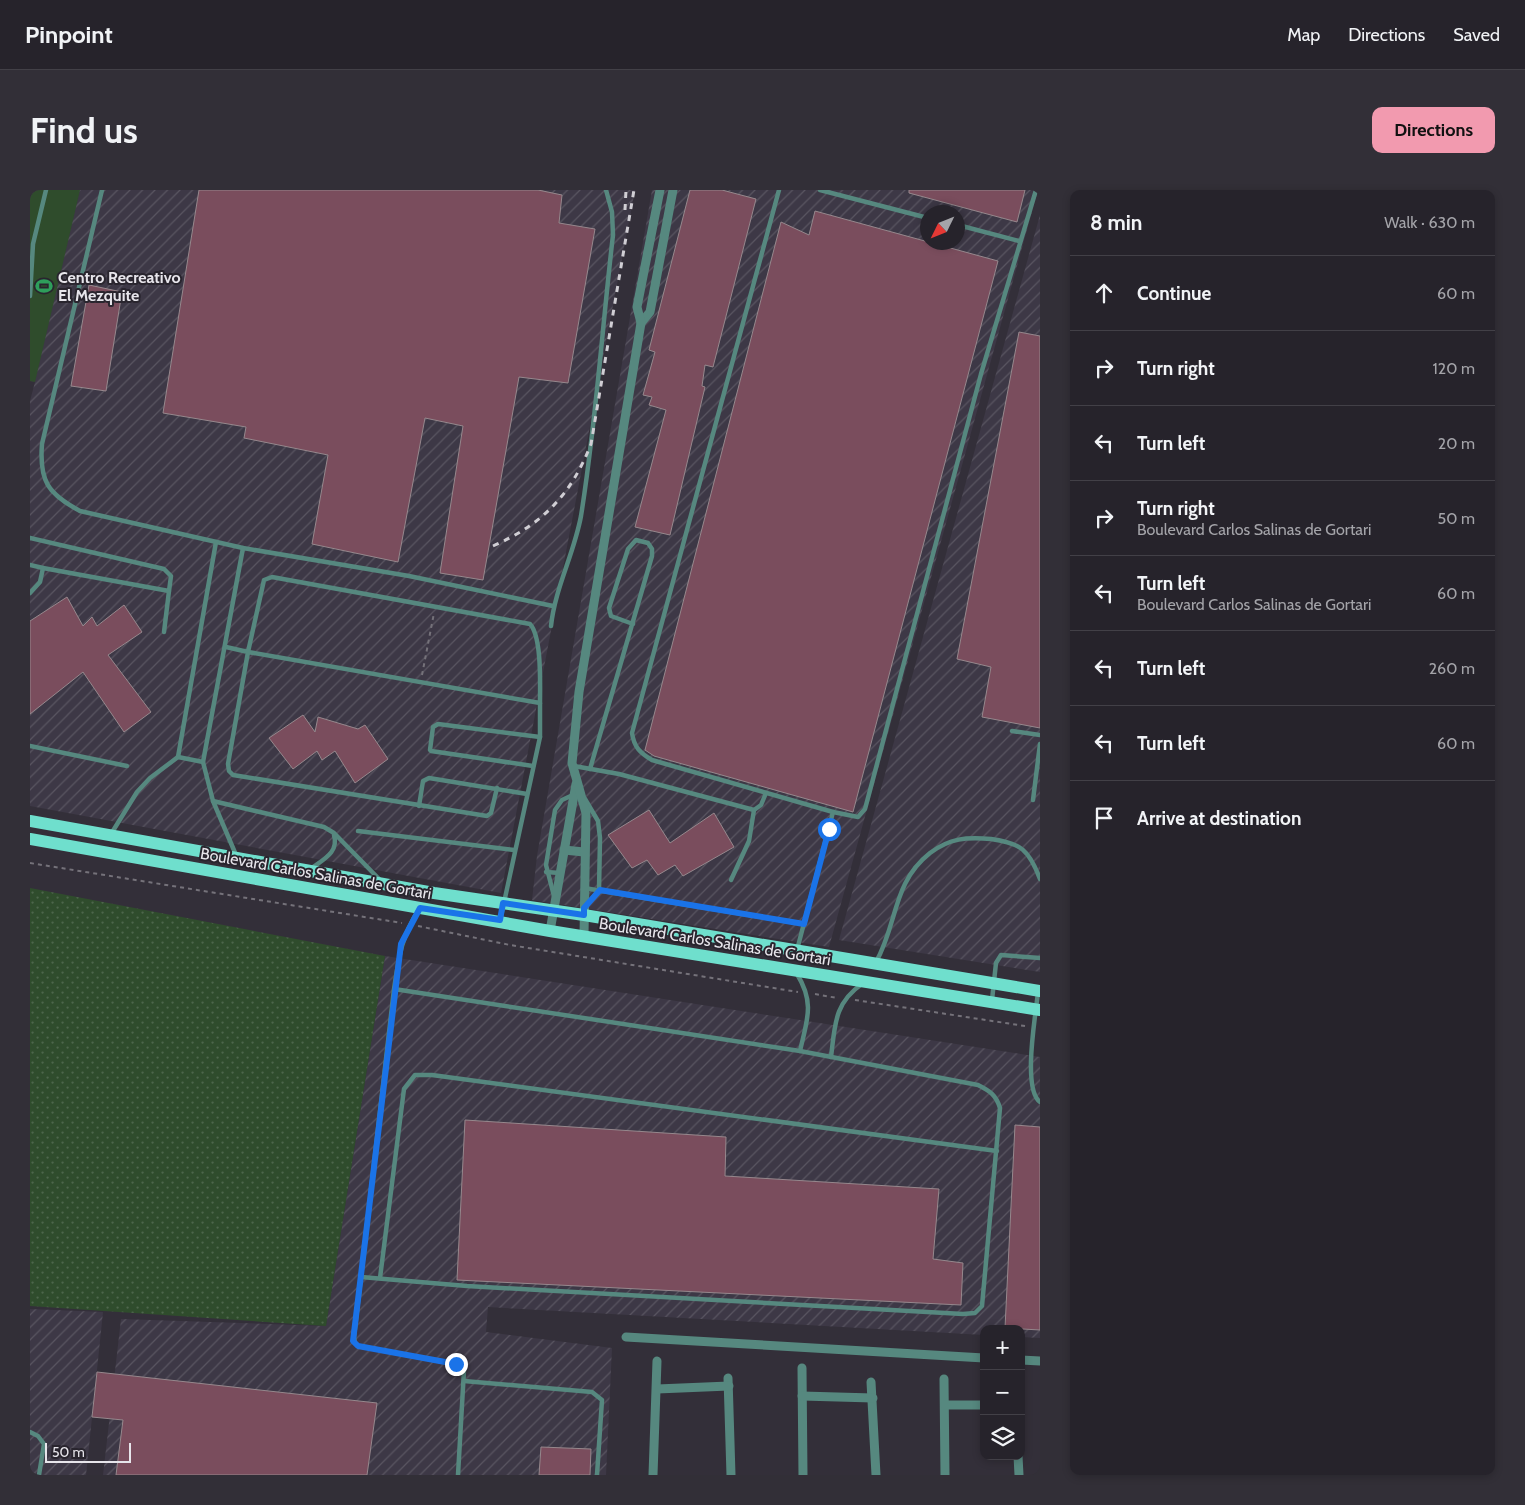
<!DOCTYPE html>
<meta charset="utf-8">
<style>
body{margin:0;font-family:Cabin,sans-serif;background:#322f37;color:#f1f3f6}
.controls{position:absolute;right:15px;bottom:15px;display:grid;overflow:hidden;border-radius:10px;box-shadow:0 2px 8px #0003}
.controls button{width:45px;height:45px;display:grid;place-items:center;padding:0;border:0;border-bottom:1px solid #424047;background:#26232b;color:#f1f3f6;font:25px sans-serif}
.compass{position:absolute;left:890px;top:15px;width:45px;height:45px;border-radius:50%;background:#26232b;box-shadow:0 2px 8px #0003;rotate:227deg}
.scale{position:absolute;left:15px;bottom:12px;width:86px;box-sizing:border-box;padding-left:5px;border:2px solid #e7e5eb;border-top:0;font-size:14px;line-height:18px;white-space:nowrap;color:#e7e5eb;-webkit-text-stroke:4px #29252e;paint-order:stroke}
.stop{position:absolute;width:15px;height:15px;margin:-11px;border:4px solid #1a73e8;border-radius:50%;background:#fff}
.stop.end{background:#1a73e8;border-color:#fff;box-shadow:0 1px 5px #0008}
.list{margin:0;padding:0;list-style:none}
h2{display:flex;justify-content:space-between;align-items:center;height:65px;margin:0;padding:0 20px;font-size:21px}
h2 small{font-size:16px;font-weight:400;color:#a4a4a9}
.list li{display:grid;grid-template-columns:32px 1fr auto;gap:15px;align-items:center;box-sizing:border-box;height:75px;padding:0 20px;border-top:1px solid #424047}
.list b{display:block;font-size:19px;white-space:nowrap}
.list p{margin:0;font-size:16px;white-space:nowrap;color:#a4a4a9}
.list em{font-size:16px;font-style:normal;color:#a4a4a9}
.icon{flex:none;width:28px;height:28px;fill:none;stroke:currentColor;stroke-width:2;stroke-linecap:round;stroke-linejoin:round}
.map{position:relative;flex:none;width:1010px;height:1285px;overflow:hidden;border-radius:10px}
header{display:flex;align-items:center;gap:30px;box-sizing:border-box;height:70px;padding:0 25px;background:#26232b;border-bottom:1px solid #424047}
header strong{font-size:24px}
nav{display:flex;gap:28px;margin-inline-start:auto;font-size:18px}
.intro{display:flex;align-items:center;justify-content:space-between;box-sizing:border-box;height:120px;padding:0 30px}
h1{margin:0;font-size:35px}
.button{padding:12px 22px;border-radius:10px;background:#f29aaf;color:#111;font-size:18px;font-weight:700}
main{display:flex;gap:30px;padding:0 30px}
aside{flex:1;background:#26232b;border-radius:10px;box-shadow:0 2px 8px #0003}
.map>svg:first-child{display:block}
</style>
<header>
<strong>Pinpoint</strong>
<nav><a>Map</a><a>Directions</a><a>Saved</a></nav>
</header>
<div class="intro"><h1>Find us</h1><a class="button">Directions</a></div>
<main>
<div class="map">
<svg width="1010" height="1285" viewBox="0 0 1010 1285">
<defs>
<pattern id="industrial-furrows" width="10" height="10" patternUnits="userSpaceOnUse" patternTransform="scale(1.25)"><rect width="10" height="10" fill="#3d3846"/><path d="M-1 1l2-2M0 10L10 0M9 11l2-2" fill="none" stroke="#595561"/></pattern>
<pattern id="green-dots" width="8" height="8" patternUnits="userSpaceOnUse" patternTransform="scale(1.25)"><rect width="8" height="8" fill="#2f4c2c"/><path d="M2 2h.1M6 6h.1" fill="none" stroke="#4d664b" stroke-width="1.8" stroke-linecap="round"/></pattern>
</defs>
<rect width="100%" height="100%" fill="#332f39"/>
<g fill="url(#industrial-furrows)" fill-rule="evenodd">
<path d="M0,0H605L471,703L0,616V211L5,192L0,191Z"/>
<path d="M622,0H1008L799,757L502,710L507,666ZM898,22H928V52H898Z"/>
<path d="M1010,25V782L809,750Z"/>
<path d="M355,766L1010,867V1148L991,1147V1139H954V1145L458,1117L456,1142L582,1158L576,1285H73L91,1129L296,1136Z"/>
<path d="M0,1119L73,1122L56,1285H0Z"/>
</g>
<path fill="url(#green-dots)" d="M0,698L355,766L296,1136L0,1116Z"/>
<path fill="#2f4c2c" d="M0,0H50L5,192L0,191Z"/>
<g fill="#7a4d5d" stroke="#96888d">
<path d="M169,0H508L532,5L529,33L565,39L538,193L489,187L453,390L410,383L433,236L395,228L368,372L282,354L298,265L214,248L216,237L133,223Z"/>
<path d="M660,0H692L726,9L683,177L675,175L672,196L675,197L640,345L605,337L636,220L619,215L622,207L613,205L625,162L619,160Z"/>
<path d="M879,0H995L987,32L879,3Z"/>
<path d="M785,21L968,71L823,622L624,566L615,560L751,32L779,45Z"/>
<path d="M59,95L92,102L76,201L41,196Z"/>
<path d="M989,142L1010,146V538L952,527L961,477L927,469Z"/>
<path d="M37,407L53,436L62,427L67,436L94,415L112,442L78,465L121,522L94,542L53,482L0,524V431Z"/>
<path d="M273,525L285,542L288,527L328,539L335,535L358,569L325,593L305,561L292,570L287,561L263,579L239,548Z"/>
<path d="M619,620L640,653L684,623L704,657L653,686L645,675L628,685L617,670L602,678L578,645Z"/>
<path d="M435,930L696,947L695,986L909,999L903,1069L933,1073L931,1115L427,1090Z"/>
<path d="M985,935L1010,937V1140L975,1138Z"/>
<path d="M67,1182L347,1213L337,1285H86L93,1230L62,1227Z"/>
<path d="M511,1257L561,1259L560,1285H509Z"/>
</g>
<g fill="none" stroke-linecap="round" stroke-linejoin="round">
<g stroke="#75727a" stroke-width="2" stroke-dasharray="4 4" stroke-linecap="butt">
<path d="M392,485L404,423"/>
<path d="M0,673L372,733"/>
<path d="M388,736L480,755L768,802"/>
<path d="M785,804L807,808"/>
<path d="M825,810L995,836"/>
</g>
<g stroke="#56887f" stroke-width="4.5">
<path d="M72,0L12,254C9,291 18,304 50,321L213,358L379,386L523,416"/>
<path d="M749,0L602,543C604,557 610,563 622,570L803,622L767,760"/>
<path d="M790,0L898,28"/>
<path d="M928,35L989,51"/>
<path d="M0,106L3,54L16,0"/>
<path d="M0,348L134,379L141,386L139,401L13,378L10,392L0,403"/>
<path d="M0,375L13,378"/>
<path d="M521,436C525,398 544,364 551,326C566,233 572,139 583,45L582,22L576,0"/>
<path d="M134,442L139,401"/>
<path d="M196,457L218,462L510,513C510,495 512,447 500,434L242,387L234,390L218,462L198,574L199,581L203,585L457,626L461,623L467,598"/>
<path d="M982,541L1010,545"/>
<path d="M0,556L97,576"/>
<path d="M148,567L173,572"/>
<path d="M503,576L401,561L400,560L403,537L408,534L510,547"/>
<path d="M544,576L589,584L724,620L719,651L701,690"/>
<path d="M560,579L622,366V359L618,353L606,350L598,359L579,418L581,426L603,434"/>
<path d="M1003,610L1010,554"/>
<path d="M183,611L294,637L304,643L350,690"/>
<path d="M389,616L393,591L399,588L497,604"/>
<path d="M724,620L731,615L736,603"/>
<path d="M803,622L828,627L835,619L951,184L1006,0"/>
<path d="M328,641L484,660"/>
<path d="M81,644L107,602L120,588L148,567L186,352"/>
<path d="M206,665L183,611L173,572L213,358"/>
<path d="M282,678C294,669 309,662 304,645"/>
<path d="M516,682L530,683"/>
<path d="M554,698L774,734"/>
<path d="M524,706L516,675L525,620L532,610L545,604"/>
<path d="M555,717L569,700L570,648L568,631L555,609"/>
<path d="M470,731L510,547V513"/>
<path d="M846,772C868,733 862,693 900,663C920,648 936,647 961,649C991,653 999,660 1010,689"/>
<path d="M767,784C785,813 777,830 770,861"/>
<path d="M364,799L770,861L948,895C960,901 966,905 970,918L952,1116L945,1123L933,1124L437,1096L331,1087L364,799C369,766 371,748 389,719"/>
<path d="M1008,802C1006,823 992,899 1010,912"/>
<path d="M962,810L966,773L971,765L1010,768"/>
<path d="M801,867C805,836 804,813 832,794"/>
<path d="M331,1087L324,1147L325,1153L328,1156L426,1174L434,1180L428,1285"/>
<path d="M350,1088L374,899L385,885H402L967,961"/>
<path d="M434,1191L562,1202L572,1210L567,1285"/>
<path d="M0,1242L8,1246L14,1254L9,1285"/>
</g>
<g stroke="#56887f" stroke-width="9">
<path d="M611,133L620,122L643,0"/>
<path d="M534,660L554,662"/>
<path d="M520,741L546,594"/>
<path d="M554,746L556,623L542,573L549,502L611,133L607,117L630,0"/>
<path d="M596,1147L954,1168"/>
<path d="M991,1170L1010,1171"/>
<path d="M772,1178L773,1285"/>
<path d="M698,1188L701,1285"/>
<path d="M914,1189L915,1285"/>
<path d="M841,1192L846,1285"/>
<path d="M627,1199L699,1196"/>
<path d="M772,1206L843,1208"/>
<path d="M915,1215H954"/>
<path d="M988,1266L989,1285"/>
<path d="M623,1285L627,1171"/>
</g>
<g stroke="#6fdfcd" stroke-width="12">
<path d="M0,631L404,703L554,725L1010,801"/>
<path d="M0,649L520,741L1010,820"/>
</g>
<g stroke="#d0ced4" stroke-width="3" stroke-dasharray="6 6" stroke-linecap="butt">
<path d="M595,20L596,0"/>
<path d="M463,356C513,334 541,305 561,254L604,0"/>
</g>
</g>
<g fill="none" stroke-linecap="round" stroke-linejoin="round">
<path stroke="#1a73e8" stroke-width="6" d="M426,1174L328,1156L323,1151L371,754L390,718L470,730L473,713L554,725V718L570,700L774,734L799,639"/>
</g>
<defs>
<g id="stadium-bare" transform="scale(1.35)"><path d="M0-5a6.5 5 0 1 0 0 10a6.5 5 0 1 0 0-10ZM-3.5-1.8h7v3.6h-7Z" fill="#2e9e5b" stroke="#29252e" stroke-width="2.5" paint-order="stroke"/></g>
</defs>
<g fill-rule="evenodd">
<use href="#stadium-bare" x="14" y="96"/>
</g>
<g text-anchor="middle" stroke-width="4" stroke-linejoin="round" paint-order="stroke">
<g font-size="16" font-weight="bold" fill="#e7e5eb" stroke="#29252e" text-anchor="start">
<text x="28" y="93">Centro Recreativo<tspan x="28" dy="18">El Mezquite</tspan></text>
</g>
<g font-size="16" fill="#e7e5eb" stroke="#29252e">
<text transform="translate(286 683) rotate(10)" y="6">Boulevard Carlos Salinas de Gortari</text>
<text transform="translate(685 751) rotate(9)" y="6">Boulevard Carlos Salinas de Gortari</text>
</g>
</g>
</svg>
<div class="controls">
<button>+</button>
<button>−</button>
<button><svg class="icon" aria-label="layers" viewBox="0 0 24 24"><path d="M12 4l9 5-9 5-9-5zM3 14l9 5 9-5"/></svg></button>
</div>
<svg class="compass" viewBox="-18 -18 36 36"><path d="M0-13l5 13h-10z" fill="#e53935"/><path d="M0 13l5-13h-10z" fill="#a4a4a9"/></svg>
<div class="scale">50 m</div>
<div class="stop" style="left:799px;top:639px"></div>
<div class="stop end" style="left:426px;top:1174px"></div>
</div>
<aside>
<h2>8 min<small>Walk · 630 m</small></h2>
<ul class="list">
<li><svg class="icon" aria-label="ahead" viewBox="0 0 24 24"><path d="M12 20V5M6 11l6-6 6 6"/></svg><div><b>Continue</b></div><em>60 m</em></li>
<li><svg class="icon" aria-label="right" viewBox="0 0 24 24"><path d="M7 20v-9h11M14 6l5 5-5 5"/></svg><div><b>Turn right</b></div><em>120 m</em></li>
<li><svg class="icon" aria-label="left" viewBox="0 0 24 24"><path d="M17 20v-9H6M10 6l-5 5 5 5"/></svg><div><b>Turn left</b></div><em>20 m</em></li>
<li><svg class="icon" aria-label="right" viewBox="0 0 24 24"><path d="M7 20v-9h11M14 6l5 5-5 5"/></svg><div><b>Turn right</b><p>Boulevard Carlos Salinas de Gortari</p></div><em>50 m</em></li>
<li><svg class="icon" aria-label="left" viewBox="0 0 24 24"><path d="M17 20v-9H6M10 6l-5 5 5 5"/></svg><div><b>Turn left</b><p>Boulevard Carlos Salinas de Gortari</p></div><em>60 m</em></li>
<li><svg class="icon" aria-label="left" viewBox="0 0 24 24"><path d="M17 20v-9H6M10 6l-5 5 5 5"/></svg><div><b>Turn left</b></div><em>260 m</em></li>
<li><svg class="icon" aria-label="left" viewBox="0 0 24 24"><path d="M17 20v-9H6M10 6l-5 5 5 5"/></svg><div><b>Turn left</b></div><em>60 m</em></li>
<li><svg class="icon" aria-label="arrive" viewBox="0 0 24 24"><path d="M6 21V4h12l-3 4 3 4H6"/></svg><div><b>Arrive at destination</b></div></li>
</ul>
</aside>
</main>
